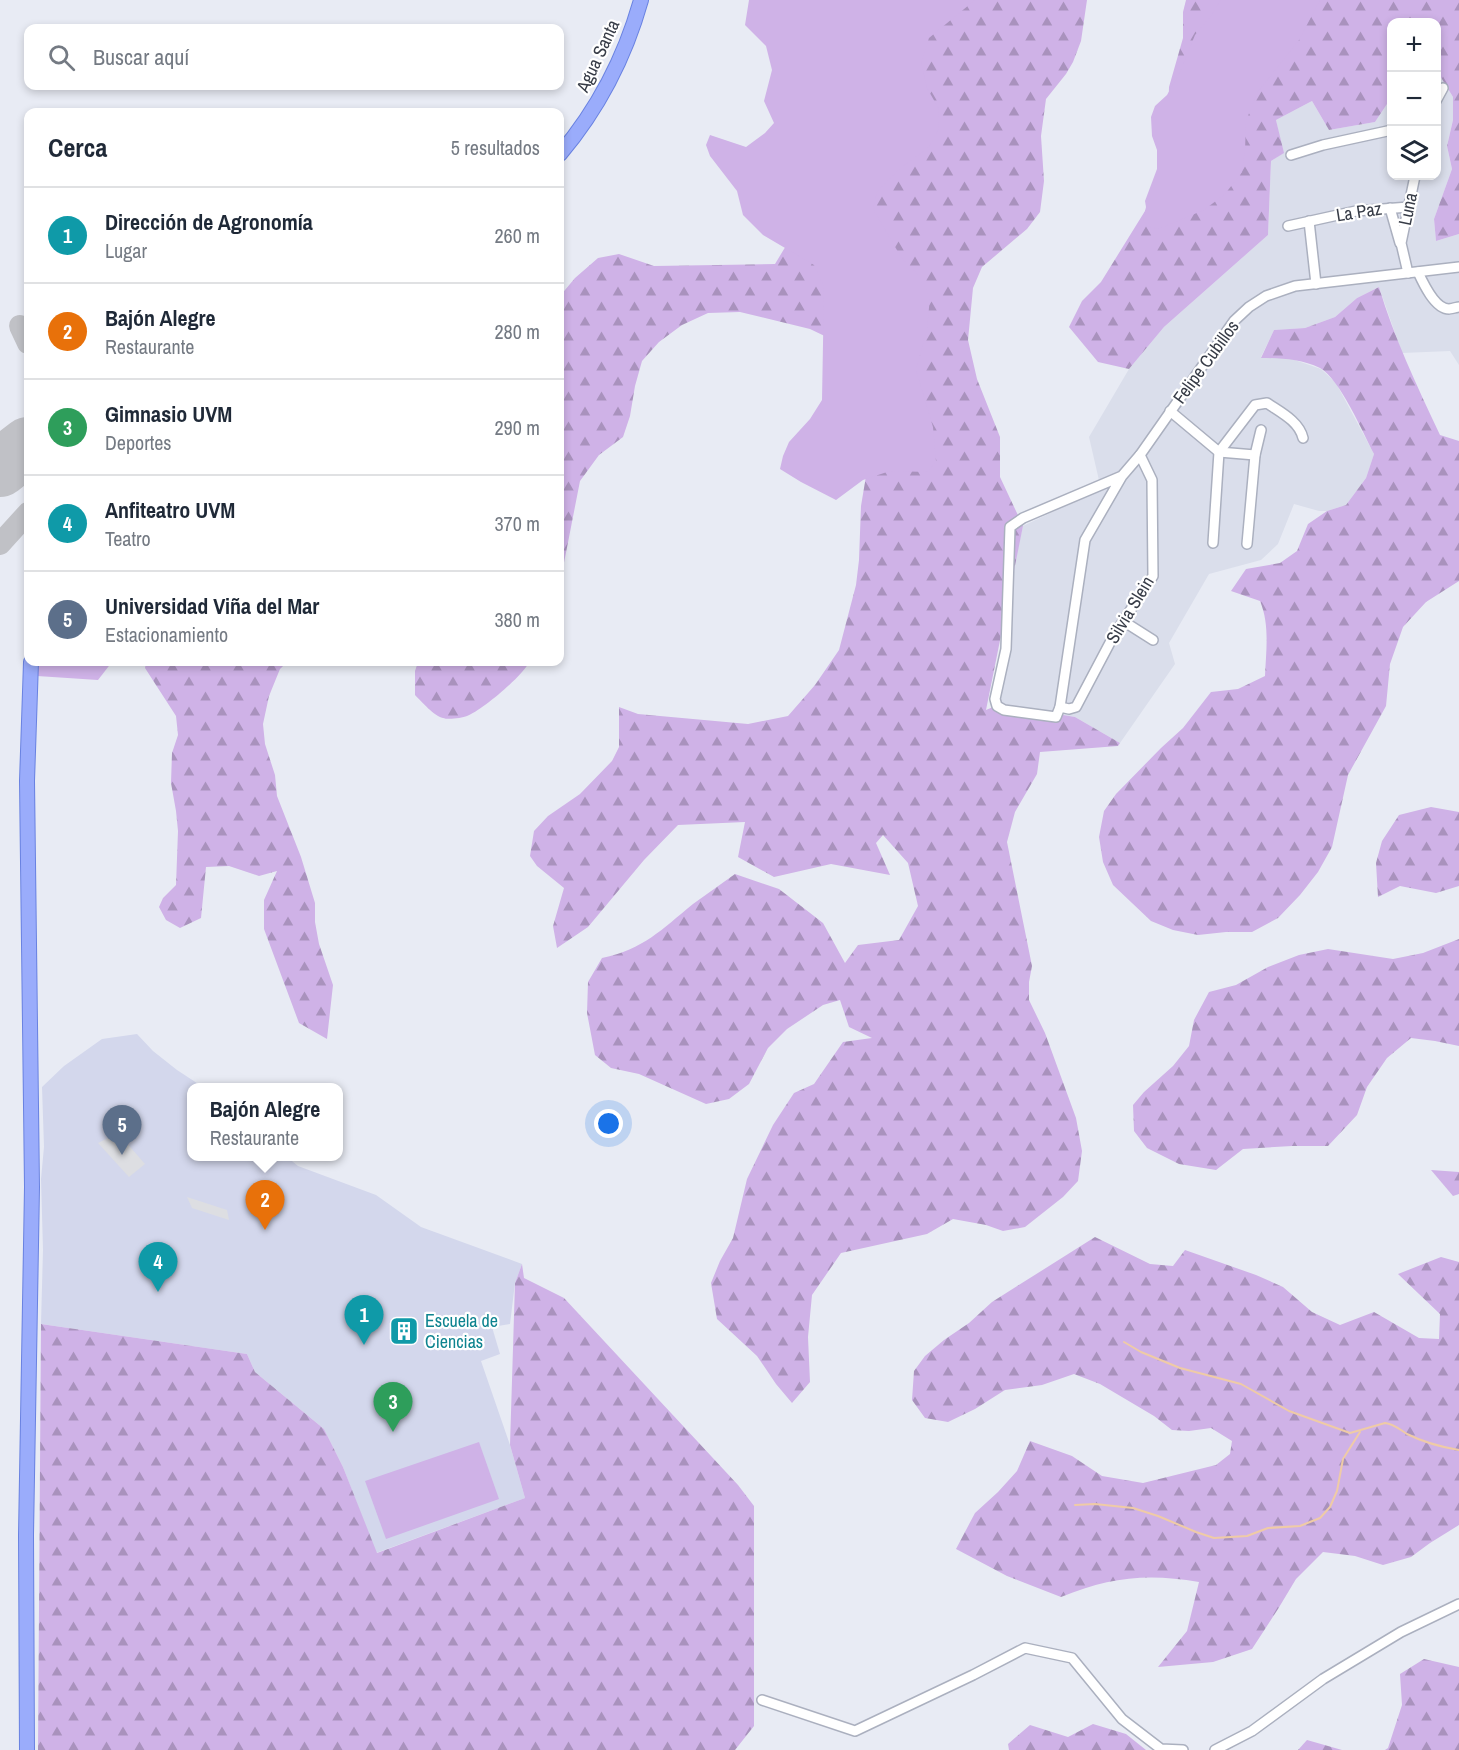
<!DOCTYPE html>
<html lang="es">
<meta charset="utf-8">
<style>
body{margin:0;font-family:"Archivo Narrow",sans-serif;background:#f6f6f7;color:#1f2937}
.controls{position:absolute;right:18px;top:18px;display:grid;overflow:hidden;border-radius:12px;box-shadow:0 3px 9px #0003}
.controls button{width:54px;height:54px;display:grid;place-items:center;padding:0;border:0;border-bottom:2px solid #e0e1e3;background:#fff;color:#1f2937;font:30px sans-serif}
.you{position:absolute;left:609px;top:1124px;width:21px;height:21px;margin:-15px;border:4px solid #fff;border-radius:50%;background:#1a73e8;box-shadow:0 0 0 9px #1a73e833}
.badge{display:grid;place-items:center;width:39px;height:39px;border-radius:50%;background:#ea580c;color:#fff;font-size:20px;font-weight:700}
.pin{position:absolute;translate:-50% -50px;filter:drop-shadow(0 2px 3px #0008)}
.pin::after{content:'';position:absolute;top:32px;width:21px;height:18px;background:inherit;clip-path:polygon(0 0,100% 0,50% 100%)}
.popup{position:absolute;left:187px;top:1083px;width:156px;height:78px;box-sizing:border-box;display:grid;place-content:center;border-radius:12px;background:#fff;filter:drop-shadow(0 2px 4px #0005);font-size:20px;white-space:nowrap;color:#747a83}
.popup b{font-size:22px;color:#1f2937}
.popup::after{content:'';position:absolute;left:50%;top:100%;margin-left:-12px;border:12px solid transparent;border-top-color:#fff}
.list{margin:0;padding:0;list-style:none}
h2{display:flex;justify-content:space-between;align-items:center;height:78px;margin:0;padding:0 24px;font-size:26px}
h2 small{font-size:20px;font-weight:400;color:#747a83}
.list li{display:grid;grid-template-columns:39px 1fr auto;gap:18px;align-items:center;box-sizing:border-box;height:96px;padding:0 24px;border-top:2px solid #e0e1e3}
.list b{display:block;font-size:22px;white-space:nowrap}
.list p{margin:0;font-size:20px;white-space:nowrap;color:#747a83}
.list em{font-size:20px;font-style:normal;color:#747a83}
.icon{flex:none;width:33px;height:33px;fill:none;stroke:currentColor;stroke-width:2;stroke-linecap:round;stroke-linejoin:round}
.map{position:relative;flex:none;width:1459px;height:1750px;overflow:hidden}
.search{position:absolute;background:#fff;box-shadow:0 3px 9px #0003;left:24px;top:24px;width:540px;height:66px;display:flex;align-items:center;gap:15px;box-sizing:border-box;padding:0 21px;border-radius:12px;color:#747a83;font-size:22px}
.panel{position:absolute;background:#fff;box-shadow:0 3px 9px #0003;left:24px;top:108px;width:540px;height:558px;border-radius:12px}
.map>svg:first-child{display:block}
</style>
<div class="map">
<svg width="1459" height="1750" viewBox="0 0 1459 1750">
<defs>
<pattern id="forest-firs" width="22" height="20" patternUnits="userSpaceOnUse" patternTransform="scale(1.5)"><rect width="22" height="20" fill="#cfb2e7"/><path d="M5 1l3.5 6h-7zM16 11l3.5 6h-7z" fill="#a992bd"/></pattern>
</defs>
<rect width="100%" height="100%" fill="#e8ebf4"/>
<path fill="#dadeeb" d="M1437,71L1453,97V120L1447,146L1452,169L1434,219L1436,241L1459,234V365L1450,351L1402,353L1379,287L1357,298L1335,317L1305,328L1274,330L1261,357L1289,358L1321,369L1336,383L1374,454L1366,478L1346,505L1327,511H1319L1294,504L1278,544L1261,560L1209,574L1169,643L1175,664L1120,743L1075,717L1000,704L1015,562L1023,526L1101,489L1089,437L1129,369L1164,327L1268,235L1271,161L1283,153L1276,120L1312,101L1329,130L1375,122L1391,98L1392,176H1436Z"/>
<path fill="#d3d7ec" d="M137,1034L153,1051L177,1070L203,1087L192,1088V1156L287,1157L298,1166L376,1195L421,1227L522,1264L515,1283L510,1324L492,1327L500,1354L481,1361L510,1445L525,1498L376,1553L343,1467L324,1429L255,1372L247,1354L41,1324L43,1250L41,1179L44,1147L42,1087L64,1066L102,1039Z"/>
<g fill="url(#forest-firs)">
<path d="M881,0H1087L1081,41L1073,62L1066,74L1046,99L1041,136L1044,181L1040,212L1027,229L982,267L973,288L968,340L977,379L1000,437V477L1023,526L986,710L1000,704L1075,717L1120,743L1118,746L1040,752L1037,774L1015,812L1007,842L1032,966L1029,982V1000L1045,1033L1076,1118L1082,1151L1078,1181L1063,1197L1025,1227L1003,1231L986,1225L953,1219L927,1234L841,1253L812,1295L808,1337L810,1382L792,1403L776,1384L757,1356L717,1319L711,1283L720,1261L733,1238L747,1179L773,1125L794,1093L814,1084L843,1042L872,1038L849,1027L840,1000L823,1005L787,1029L768,1048L749,1084L729,1099L706,1104L639,1074L611,1068L595,1055L587,1013L588,982L602,958C644,949 661,930 693,904C707,894 721,884 735,874L779,889L823,923L845,963L858,945L899,940L918,906L908,863L883,835L876,843L890,875L831,864L774,877L738,857L745,822L678,825L644,860L588,927L557,948L553,926L564,888L537,866L530,856L534,831L548,816L580,794L612,761L619,747V707L638,714L748,724L788,716L815,685L839,650L856,585L859,560L861,506L866,476L833,340L810,329L740,312L708,313L682,325L659,342L642,361L635,386L630,416L623,437L599,455L580,481L562,573L560,579V296L575,278L598,258L619,254L654,266L775,264L810,206Z"/>
<path d="M1186,0H1459V234L1436,241L1434,219L1452,169L1447,146L1453,120V97L1437,71L1436,22H1392L1391,98L1375,122L1329,130L1312,101L1276,120L1284,153L1271,161L1268,235L1164,327L1129,369L1098,362L1069,327L1082,301L1101,282L1158,190L1168,126L1169,87L1183,38V12Z"/>
<path d="M1379,287C1394,338 1417,386 1440,435L1459,441V581L1426,602L1403,627L1390,664L1386,706L1348,775L1332,847L1318,872L1300,895L1278,918L1252,932H1226L1198,935L1173,930L1151,921L1113,885L1103,862L1099,837L1104,811L1116,794L1161,748L1183,728L1211,692L1238,689L1265,676C1266,651 1270,625 1260,601L1231,591L1246,569L1280,563L1297,551L1308,524L1327,511L1346,505L1366,478L1374,454C1363,433 1340,379 1320,368C1301,359 1281,358 1261,358L1274,330L1305,328L1335,317L1357,298Z"/>
<path d="M146,662H287L280,669L269,696L263,724L265,744L275,775L277,796L301,857L315,903V922L319,944L333,985L327,1039L299,1023L264,929V900L277,871L259,876L229,866L206,867L201,918L180,928L166,920L159,907L163,898L176,885L178,831L176,811L171,783L172,753L178,735L176,716L145,668Z"/>
<path d="M418,662H529C524,675 481,711 467,716C462,718 448,720 443,718C434,716 422,702 415,695V671Z"/>
<path d="M1431,807L1459,812V886L1436,893L1400,886L1378,897L1376,863L1382,841L1399,815Z"/>
<path d="M1459,939V1046L1435,1041L1411,1038L1387,1058L1367,1087L1357,1115L1328,1146H1292L1243,1149L1216,1170L1179,1164L1147,1148L1134,1131L1133,1105L1144,1092L1173,1066L1189,1046L1194,1020L1209,992L1236,985L1268,967L1299,955L1328,949L1393,959L1423,953Z"/>
<path d="M1431,1170L1459,1172V1194L1453,1196Z"/>
<path d="M1095,1237L1150,1264L1173,1266L1185,1250L1256,1275L1283,1287L1312,1312L1340,1325L1374,1312L1419,1338L1439,1339L1440,1314L1398,1274L1441,1257L1459,1262V1525L1430,1543L1411,1557L1383,1565L1355,1556L1323,1552L1296,1579L1278,1609L1252,1649L1213,1662L1158,1667L1187,1631L1199,1582C1148,1573 1109,1577 1061,1597L1007,1576L956,1549L975,1513L998,1492L1017,1471L1030,1441L1072,1456L1102,1476L1143,1483L1216,1465L1230,1454L1232,1441L1211,1428L1189,1431L1172,1430L1154,1416L1100,1384L1074,1374L1042,1385L1005,1390L975,1409L948,1422L925,1418L912,1400L914,1371L925,1356L944,1340L969,1323L992,1302Z"/>
<path d="M522,1264L524,1278L564,1298L738,1485L754,1506V1726L735,1750H38L41,1324L247,1354L255,1372L324,1429L343,1467L377,1553L525,1498L510,1445L515,1283Z"/>
<path d="M1424,1659L1459,1667V1750H1385L1388,1748L1402,1705L1400,1674Z"/>
<path d="M1093,1724L1126,1734L1146,1750H1009L1008,1744L1030,1725L1068,1737Z"/>
<path d="M1307,1740L1342,1750H1298Z"/>
</g>
<g fill="#cfb2e7">
<path d="M749,0H975L929,38L921,62L927,88L939,109L938,130L929,147L898,170L877,192L873,209L901,257L918,275L930,297L927,329L916,370L933,427L936,461L928,472L890,471L863,480L836,500L801,482L780,469L783,456L789,442L810,419L822,400L824,287L814,265L763,235L743,215L737,191L710,156L706,145L710,135L746,147L765,133L774,123L764,101L772,70L766,46L745,25Z"/>
<path d="M1221,0H1320L1299,40L1257,93L1246,121L1245,151L1242,172L1225,194L1204,210L1158,229L1147,226L1143,220L1146,207L1145,201L1157,169V150L1152,136L1151,117L1155,106L1167,95L1180,72L1195,35L1210,17Z"/>
<path d="M38,662H112L98,680L37,676Z"/>
<path d="M479,1442L499,1499L386,1539L365,1481Z"/>
</g>
<g fill="#dddee2">
<path d="M108,1138H116L125,1141L145,1164L129,1177L98,1143Z"/>
<path d="M187,1197L227,1210L229,1220L192,1208Z"/>
</g>
<g fill="none" stroke-linecap="round" stroke-linejoin="round">
<g stroke="#efcba6" stroke-width="2">
<path d="M1124,1342L1141,1352L1180,1368L1241,1384L1289,1411L1350,1433L1385,1423C1394,1424 1399,1429 1407,1434C1423,1442 1441,1447 1459,1450"/>
<path d="M1075,1505L1095,1504L1133,1508L1158,1516L1196,1532L1214,1538L1247,1536L1268,1528L1300,1526L1320,1518L1330,1507L1337,1491L1343,1459L1360,1432"/>
</g>
<g stroke="#c0c1c6" stroke-width="22">
<path d="M20,326L28,343"/>
<path d="M0,544L28,513"/>
</g>
<path stroke="#c0c1c6" stroke-width="58" d="M0,468L28,446"/>
<g stroke="#abb0bf" stroke-width="12">
<g id="street">
<path d="M1436,101L1443,88"/>
<path d="M1291,155L1323,145L1392,130"/>
<path d="M1390,208L1400,243"/>
<path d="M1309,221L1316,284"/>
<path d="M1288,226L1356,211L1409,207"/>
<path d="M1418,272C1423,283 1435,309 1449,309C1450,309 1458,307 1459,307"/>
<path d="M1408,273L1401,243L1415,176"/>
<path d="M1170,411L1219,452L1255,455"/>
<path d="M1122,476L1023,518L1010,527L1006,649L995,699L997,706L1004,710L1056,717L1060,707L1085,540L1122,476L1140,455L1234,321L1249,307L1266,296L1295,286L1459,267"/>
<path d="M1213,543L1219,452L1255,405L1267,403C1280,412 1299,421 1303,438"/>
<path d="M1247,544L1255,455L1261,430"/>
<path d="M1123,621L1153,640"/>
<path d="M1060,707L1069,709L1076,707L1114,635L1153,576L1152,480L1140,455"/>
<path d="M762,1700L855,1731L973,1675L1025,1648L1072,1658L1122,1719L1161,1749L1183,1750"/>
<path d="M1215,1750L1252,1731L1323,1679L1401,1632L1459,1604"/>
</g>
</g>
<g stroke="#6982e1" stroke-width="16">
<g id="primary">
<path d="M560,154C598,109 625,57 641,0"/>
<path d="M27,1750L26,1535L32,1187L27,781L31,662"/>
</g>
</g>
<use href="#street" stroke="#fff" stroke-width="9"/>
<use href="#primary" stroke="#9aacfb" stroke-width="14"/>
</g>
<defs>
<g id="building-square" transform="scale(1.5)"><rect x="-9" y="-9" width="18" height="18" rx="4" fill="#0f9aa8" stroke="#fff"/><path d="M-4-6H4V6H1V3H-1V6H-4ZM-2.5-4.3h1.7v1.8h-1.7ZM.8-4.3h1.7v1.8H.8ZM-2.5-1h1.7V.8h-1.7ZM.8-1h1.7V.8H.8Z" fill="#fff"/></g>
</defs>
<g fill-rule="evenodd">
<use href="#building-square" x="404" y="1331"/>
</g>
<g text-anchor="middle" stroke-width="4.5" stroke-linejoin="round" paint-order="stroke">
<g font-size="18" fill="#373c47" stroke="#fff">
<text transform="translate(598 56) rotate(-65)" y="6">Agua Santa</text>
<text transform="translate(1408 209) rotate(-78)" y="6">Luna</text>
<text transform="translate(1359 212) rotate(-9)" y="6">La Paz</text>
<text transform="translate(1206 362) rotate(-54)" y="6">Felipe Cubillos</text>
<text transform="translate(1130 610) rotate(-59)" y="6">Silvia Slein</text>
</g>
<g font-size="18" fill="#0d838f" stroke="#fff" text-anchor="start">
<text x="425" y="1327">Escuela de<tspan x="425" dy="21">Ciencias</tspan></text>
</g>
</g>
</svg>
<div class="controls">
<button>+</button>
<button>−</button>
<button><svg class="icon" aria-label="layers" viewBox="0 0 24 24"><path d="M12 4l9 5-9 5-9-5zM3 14l9 5 9-5"/></svg></button>
</div>
<div class="you"></div>
<div class="pin badge" style="left:364px;top:1345px;background:#0f9aa8">1</div>
<div class="pin badge" style="left:265px;top:1230px;background:#e8710a">2</div>
<div class="popup"><b>Bajón Alegre</b>Restaurante</div>
<div class="pin badge" style="left:393px;top:1432px;background:#2e9e5b">3</div>
<div class="pin badge" style="left:158px;top:1292px;background:#0f9aa8">4</div>
<div class="pin badge" style="left:122px;top:1155px;background:#5c6f8a">5</div>
<div class="search"><svg class="icon" aria-label="search" viewBox="0 0 24 24"><circle cx="10" cy="10" r="6"/><path d="M15 15l6 6"/></svg>Buscar aquí</div>
<section class="panel">
<h2>Cerca<small>5 resultados</small></h2>
<ul class="list">
<li><span class="badge" style="background:#0f9aa8">1</span><div><b>Dirección de Agronomía</b><p>Lugar</p></div><em>260 m</em></li>
<li><span class="badge" style="background:#e8710a">2</span><div><b>Bajón Alegre</b><p>Restaurante</p></div><em>280 m</em></li>
<li><span class="badge" style="background:#2e9e5b">3</span><div><b>Gimnasio UVM</b><p>Deportes</p></div><em>290 m</em></li>
<li><span class="badge" style="background:#0f9aa8">4</span><div><b>Anfiteatro UVM</b><p>Teatro</p></div><em>370 m</em></li>
<li><span class="badge" style="background:#5c6f8a">5</span><div><b>Universidad Viña del Mar</b><p>Estacionamiento</p></div><em>380 m</em></li>
</ul>
</section>
</div>
